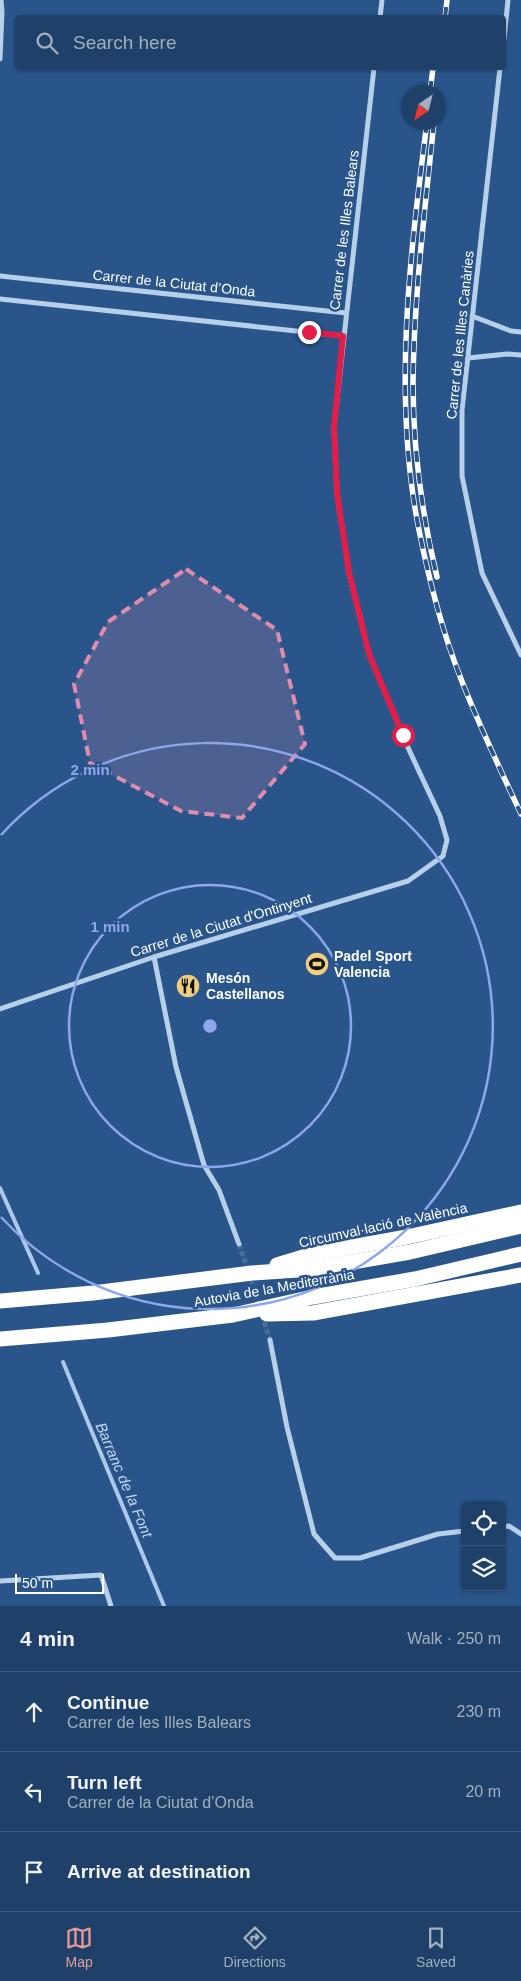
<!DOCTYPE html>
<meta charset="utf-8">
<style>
body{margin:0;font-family:Helvetica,sans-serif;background:#27476e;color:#f1f3f6}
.controls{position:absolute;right:15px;bottom:15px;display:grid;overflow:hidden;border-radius:5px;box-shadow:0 1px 4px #0004}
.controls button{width:45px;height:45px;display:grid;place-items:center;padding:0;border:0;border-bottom:1px solid #3c597c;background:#1f4068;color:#f1f3f6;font:25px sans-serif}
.compass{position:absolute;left:401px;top:85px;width:45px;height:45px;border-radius:50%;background:#1f4068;box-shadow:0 1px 4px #0004;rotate:215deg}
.scale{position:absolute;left:15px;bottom:12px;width:89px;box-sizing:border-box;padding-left:5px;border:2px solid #fff;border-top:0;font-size:14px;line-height:18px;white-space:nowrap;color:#fff;-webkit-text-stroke:4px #29558b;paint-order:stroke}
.stop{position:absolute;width:15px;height:15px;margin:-11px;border:4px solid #e11d48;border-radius:50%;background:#fff}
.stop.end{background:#e11d48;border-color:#fff;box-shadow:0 1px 5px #0008}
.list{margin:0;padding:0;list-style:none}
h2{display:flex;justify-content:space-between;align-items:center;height:65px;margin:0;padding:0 20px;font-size:21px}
h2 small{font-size:16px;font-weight:400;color:#a1afc0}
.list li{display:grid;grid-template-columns:32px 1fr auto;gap:15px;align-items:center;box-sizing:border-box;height:80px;padding:0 20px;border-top:1px solid #3c597c}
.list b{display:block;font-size:19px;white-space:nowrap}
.list p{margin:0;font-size:16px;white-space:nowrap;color:#a1afc0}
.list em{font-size:16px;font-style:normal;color:#a1afc0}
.icon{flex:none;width:28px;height:28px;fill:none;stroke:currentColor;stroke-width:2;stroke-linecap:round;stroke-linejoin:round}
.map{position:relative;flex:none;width:521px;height:1606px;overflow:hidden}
.search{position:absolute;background:#1f4068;box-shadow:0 1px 4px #0004;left:15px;right:15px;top:15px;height:55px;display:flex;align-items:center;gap:12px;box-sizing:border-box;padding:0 18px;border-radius:5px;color:#a1afc0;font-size:19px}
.sheet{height:305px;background:#1f4068}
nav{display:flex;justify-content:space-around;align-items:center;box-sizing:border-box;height:70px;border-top:1px solid #3c597c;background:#1f4068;font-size:14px;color:#a1afc0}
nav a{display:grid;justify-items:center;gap:2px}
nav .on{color:#e69b98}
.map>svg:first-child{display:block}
</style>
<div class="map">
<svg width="521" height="1606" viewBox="0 0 521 1606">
<rect width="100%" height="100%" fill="#29558b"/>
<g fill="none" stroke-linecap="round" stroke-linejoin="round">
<g stroke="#acc9ea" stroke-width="4">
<path d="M0,1188L38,1273"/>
<path d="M63,1362L164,1606"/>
</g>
<g stroke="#496e9c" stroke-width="5" stroke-dasharray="5 2.5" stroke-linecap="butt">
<path d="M239,1244L260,1307"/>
<path d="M262,1315L270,1340"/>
</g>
<g stroke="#b7cfe9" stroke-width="5">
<path d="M380,18L382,0"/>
<path d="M504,39L508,0"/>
<path d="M0,59L2,12L1,0"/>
<path d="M500,68L462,410V476L482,573L521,655"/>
<path d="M0,276L346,313"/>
<path d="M0,299L343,336"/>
<path d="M472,316L511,331L521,332"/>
<path d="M468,358L507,354L521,355"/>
<path d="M154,957L176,1067L204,1165L219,1190L239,1244"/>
<path d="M0,1009L154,957L408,881L443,856L447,840L440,816L410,752L369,654L349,573L337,493L334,427L374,68"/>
<path d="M270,1340L287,1427L314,1534L335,1558H360L438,1534L465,1531"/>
<path d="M502,1527L509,1526L521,1534"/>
<path d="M0,1581L101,1575L111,1606"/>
</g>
<g stroke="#fff" stroke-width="15">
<path d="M277,1265L313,1254L407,1237L521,1212"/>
<path d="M0,1301L93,1293L252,1273L313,1269L410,1252L521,1226"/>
<path d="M267,1314L313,1313L521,1275"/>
<path d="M0,1339L108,1330L233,1315L313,1297L415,1279L521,1254"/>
</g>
<g stroke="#fff" stroke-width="5.5">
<g id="rail">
<path d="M445,18L447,0"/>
<path d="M430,92L433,68"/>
<path d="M427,122C410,256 392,396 419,530C429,580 442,631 461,679C479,725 500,769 521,814"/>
<path d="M434,122C425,209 414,296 413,382C413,447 422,515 437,577"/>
</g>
</g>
<use href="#rail" stroke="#29558b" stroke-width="4" stroke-dasharray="11" stroke-linecap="butt"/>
</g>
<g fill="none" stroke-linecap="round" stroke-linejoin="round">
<path stroke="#e11d48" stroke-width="6" d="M309,332L343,336L334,427L337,493L349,572L369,654L403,735"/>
</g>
<path fill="#e08cad" fill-opacity="0.2" stroke="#e08cad" stroke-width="4" stroke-dasharray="10 6" stroke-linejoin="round" d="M186,569L277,630L305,744L242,818L181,811L90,763L74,684L108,622Z"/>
<g fill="none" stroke="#8ea6ec" stroke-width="2.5">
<circle cx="210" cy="1026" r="141"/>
<path d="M1 835A283 283 0 1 1 1 1217"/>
</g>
<defs>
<g id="stadium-disc" transform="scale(1.25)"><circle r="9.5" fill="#f1ce7e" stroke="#29558b"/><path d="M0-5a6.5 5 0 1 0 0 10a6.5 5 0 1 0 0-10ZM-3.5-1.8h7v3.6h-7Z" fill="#111"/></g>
<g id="restaurant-disc" transform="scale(1.25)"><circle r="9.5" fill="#f1ce7e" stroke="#29558b"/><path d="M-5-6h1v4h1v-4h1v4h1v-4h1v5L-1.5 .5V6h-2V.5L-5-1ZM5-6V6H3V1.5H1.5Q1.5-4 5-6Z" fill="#111"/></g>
</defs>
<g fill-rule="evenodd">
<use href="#stadium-disc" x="317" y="964"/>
<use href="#restaurant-disc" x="188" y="986"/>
</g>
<g text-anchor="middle" stroke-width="5" stroke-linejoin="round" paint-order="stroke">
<g font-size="14" fill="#fff" stroke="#29558b">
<text transform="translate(344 230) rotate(-83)" y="5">Carrer de les Illes Balears</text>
<text transform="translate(174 283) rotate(6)" y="5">Carrer de la Ciutat d’Onda</text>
<text transform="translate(460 335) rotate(-84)" y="5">Carrer de les Illes Canàries</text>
<text transform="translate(221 925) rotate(-17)" y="5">Carrer de la Ciutat d'Ontinyent</text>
<text transform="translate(383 1225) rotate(-12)" y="5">Circumval·lació de València</text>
<text transform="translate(274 1288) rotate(-10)" y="5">Autovia de la Mediterrània</text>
</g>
<g font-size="14" font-weight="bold" fill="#fff" stroke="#29558b" text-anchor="start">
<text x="334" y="961">Padel Sport<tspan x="334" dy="16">Valencia</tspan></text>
<text x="206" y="983">Mesón<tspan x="206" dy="16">Castellanos</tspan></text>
</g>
<g font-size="15" font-style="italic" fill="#c3d8f1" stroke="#29558b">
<text transform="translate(124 1480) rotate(67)" y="5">Barranc de la Font</text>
</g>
</g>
<circle cx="210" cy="1026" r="8" fill="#8ea6ec" stroke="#29558b" stroke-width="2.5"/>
<g font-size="15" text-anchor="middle" font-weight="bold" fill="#8ea6ec" stroke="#29558b" stroke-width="5" stroke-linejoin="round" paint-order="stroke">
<text x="90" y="775">2 min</text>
<text x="110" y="932">1 min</text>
</g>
</svg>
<div class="controls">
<button><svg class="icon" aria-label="locate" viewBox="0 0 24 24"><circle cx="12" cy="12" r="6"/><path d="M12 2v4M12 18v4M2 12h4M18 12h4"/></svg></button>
<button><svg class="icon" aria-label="layers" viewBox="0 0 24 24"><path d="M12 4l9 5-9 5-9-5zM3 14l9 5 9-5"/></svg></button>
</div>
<svg class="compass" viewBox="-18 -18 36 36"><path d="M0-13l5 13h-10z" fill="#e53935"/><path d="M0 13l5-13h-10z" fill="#a1afc0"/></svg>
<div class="scale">50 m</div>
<div class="stop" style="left:403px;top:735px"></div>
<div class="stop end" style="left:309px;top:332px"></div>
<div class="search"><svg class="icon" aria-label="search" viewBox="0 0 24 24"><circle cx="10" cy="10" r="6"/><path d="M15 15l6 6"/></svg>Search here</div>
</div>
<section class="sheet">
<h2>4 min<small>Walk · 250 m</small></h2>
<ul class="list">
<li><svg class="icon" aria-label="ahead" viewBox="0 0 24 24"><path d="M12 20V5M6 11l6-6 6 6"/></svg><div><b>Continue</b><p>Carrer de les Illes Balears</p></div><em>230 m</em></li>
<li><svg class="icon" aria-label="left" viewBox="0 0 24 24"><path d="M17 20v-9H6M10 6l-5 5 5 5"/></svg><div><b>Turn left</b><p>Carrer de la Ciutat d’Onda</p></div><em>20 m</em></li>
<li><svg class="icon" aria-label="arrive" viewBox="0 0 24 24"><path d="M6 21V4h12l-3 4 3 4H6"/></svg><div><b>Arrive at destination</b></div></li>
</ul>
</section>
<nav>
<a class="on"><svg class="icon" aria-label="map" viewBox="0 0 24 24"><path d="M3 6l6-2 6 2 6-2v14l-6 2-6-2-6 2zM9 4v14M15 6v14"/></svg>Map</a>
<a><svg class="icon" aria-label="directions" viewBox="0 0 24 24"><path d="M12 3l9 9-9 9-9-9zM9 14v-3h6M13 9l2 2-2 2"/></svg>Directions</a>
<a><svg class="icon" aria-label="saved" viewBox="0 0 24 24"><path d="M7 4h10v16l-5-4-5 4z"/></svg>Saved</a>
</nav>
